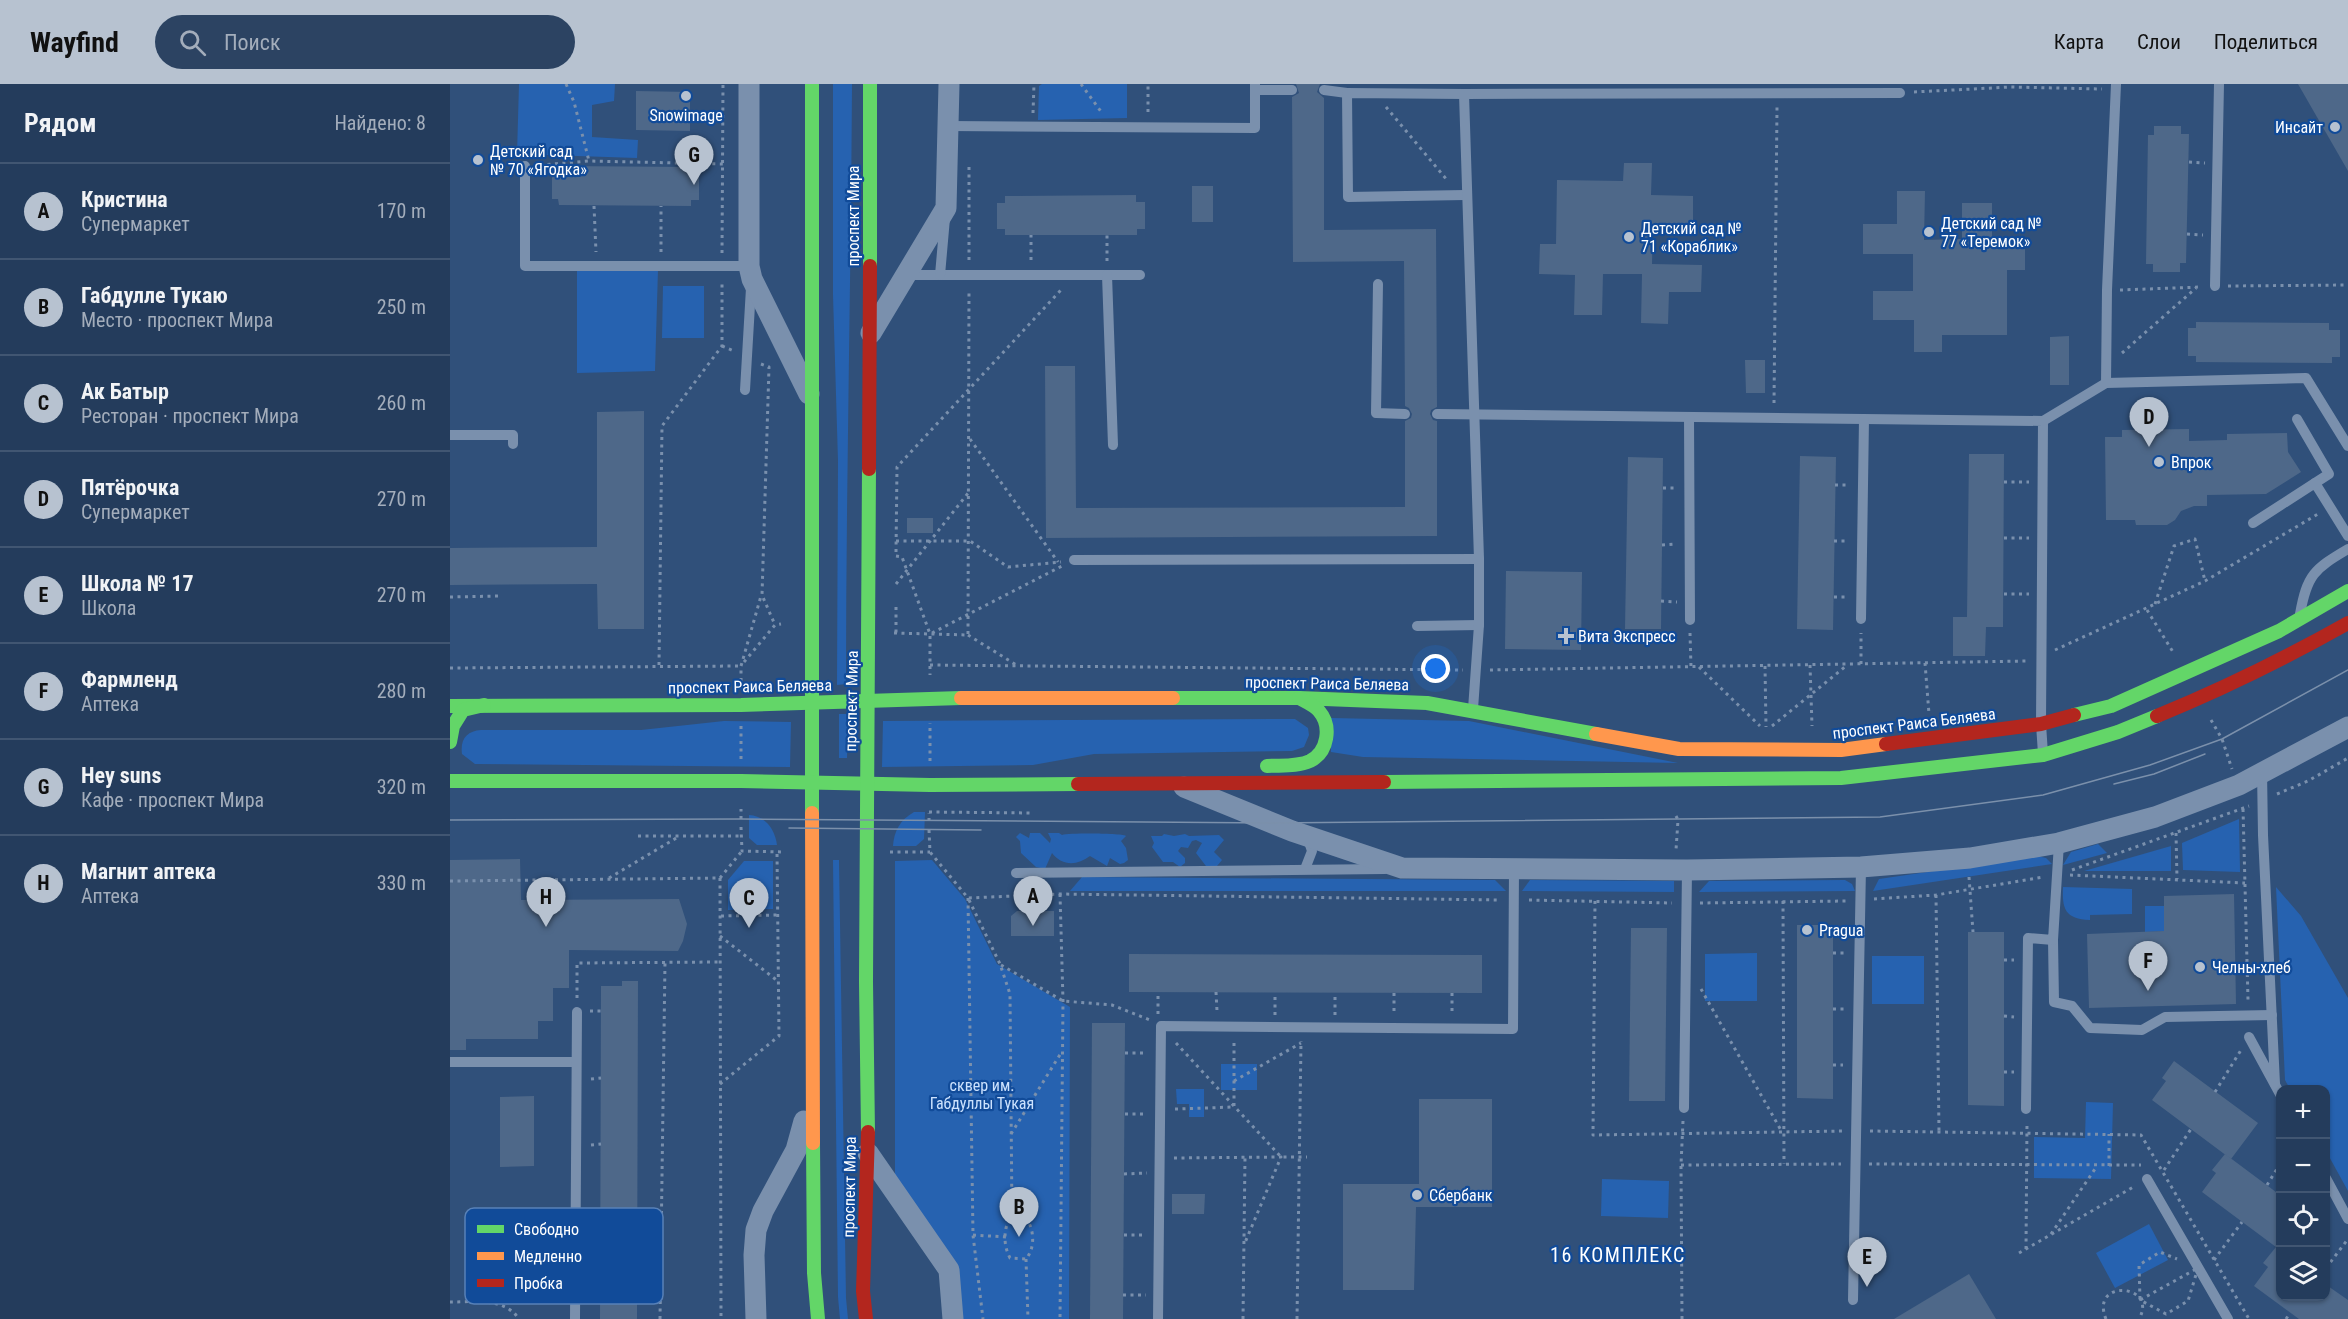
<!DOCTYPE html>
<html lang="ru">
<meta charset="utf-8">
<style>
body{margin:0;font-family:"Roboto Condensed",sans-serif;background:#2c4362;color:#f1f3f6}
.controls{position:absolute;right:18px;bottom:18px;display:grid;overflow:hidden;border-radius:12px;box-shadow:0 2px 4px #0004}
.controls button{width:54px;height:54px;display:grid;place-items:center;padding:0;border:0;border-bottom:2px solid #415672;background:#243c5c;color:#f1f3f6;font:30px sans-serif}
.you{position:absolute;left:986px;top:585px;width:21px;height:21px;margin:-15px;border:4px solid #fff;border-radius:50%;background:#1a73e8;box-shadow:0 0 0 9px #1a73e833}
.badge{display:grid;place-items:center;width:39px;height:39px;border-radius:50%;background:#b7c2d0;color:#111;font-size:20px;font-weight:700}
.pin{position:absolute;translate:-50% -50px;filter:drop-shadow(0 2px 3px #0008)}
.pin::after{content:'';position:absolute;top:32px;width:21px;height:18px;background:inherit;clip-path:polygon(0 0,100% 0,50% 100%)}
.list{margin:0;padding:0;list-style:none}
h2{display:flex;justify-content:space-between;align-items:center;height:78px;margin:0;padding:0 24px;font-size:26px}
h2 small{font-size:20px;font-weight:400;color:#a3adbb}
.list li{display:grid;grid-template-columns:39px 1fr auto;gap:18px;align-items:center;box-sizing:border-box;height:96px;padding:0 24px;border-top:2px solid #415672}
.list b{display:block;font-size:22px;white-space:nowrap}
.list p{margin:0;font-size:20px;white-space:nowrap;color:#a3adbb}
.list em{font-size:20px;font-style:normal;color:#a3adbb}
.icon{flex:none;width:33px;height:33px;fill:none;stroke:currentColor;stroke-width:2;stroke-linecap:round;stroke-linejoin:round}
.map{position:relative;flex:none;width:1898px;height:1235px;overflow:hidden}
header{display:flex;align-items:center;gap:36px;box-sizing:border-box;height:84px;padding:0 30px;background:#b7c2d0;color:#111}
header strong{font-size:28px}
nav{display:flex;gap:33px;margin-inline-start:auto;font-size:21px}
.search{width:420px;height:54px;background:#2c4362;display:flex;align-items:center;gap:15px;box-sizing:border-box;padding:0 21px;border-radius:33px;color:#a3adbb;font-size:22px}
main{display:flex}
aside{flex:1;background:#243c5c}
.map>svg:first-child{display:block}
</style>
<header>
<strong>Wayfind</strong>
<div class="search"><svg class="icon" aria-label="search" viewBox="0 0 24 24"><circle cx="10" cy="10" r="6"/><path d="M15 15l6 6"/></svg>Поиск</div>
<nav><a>Карта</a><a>Слои</a><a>Поделиться</a></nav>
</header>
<main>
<aside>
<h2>Рядом<small>Найдено: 8</small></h2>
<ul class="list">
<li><span class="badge">A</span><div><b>Кристина</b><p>Супермаркет</p></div><em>170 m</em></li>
<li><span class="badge">B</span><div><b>Габдулле Тукаю</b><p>Место · проспект Мира</p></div><em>250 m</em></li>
<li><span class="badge">C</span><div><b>Ак Батыр</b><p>Ресторан · проспект Мира</p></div><em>260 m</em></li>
<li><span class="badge">D</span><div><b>Пятёрочка</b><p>Супермаркет</p></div><em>270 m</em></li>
<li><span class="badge">E</span><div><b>Школа № 17</b><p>Школа</p></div><em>270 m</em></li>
<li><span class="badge">F</span><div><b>Фармленд</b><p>Аптека</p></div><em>280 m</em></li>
<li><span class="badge">G</span><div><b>Hey suns</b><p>Кафе · проспект Мира</p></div><em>320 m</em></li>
<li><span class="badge">H</span><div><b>Магнит аптека</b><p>Аптека</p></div><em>330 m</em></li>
</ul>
</aside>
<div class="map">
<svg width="1898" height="1235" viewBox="0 0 1898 1235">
<rect width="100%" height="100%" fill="#30507a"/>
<g fill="#2662b0">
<path d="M69,0H165L164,17L142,21V53L188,56L187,74L67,70Z"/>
<path d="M383,0H402C401,200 396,400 396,600L387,601L388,377L383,211Z"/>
<path d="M592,0H677V34L588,36L589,2Z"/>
<path d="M208,185L205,287L127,289V186Z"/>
<path d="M213,202H254V254H212Z"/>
<path d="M389,630H398L397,674H389Z"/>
<path d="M881,634L1019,637L1228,679L913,673L881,668Z"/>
<path d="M845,635L858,644L859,651L854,663L842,667L644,670L583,681L432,683L433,637Z"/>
<path d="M274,637L341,638L340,683L25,680L12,670C10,655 17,647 31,646H191Z"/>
<path d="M464,728H475L474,755L466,762H443C444,747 450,736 464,728Z"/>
<path d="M299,731C316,732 325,746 327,761H307L299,754Z"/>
<path d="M1789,735L1790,788L1733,786L1732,759Z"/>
<path d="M570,749L579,754L580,749H590L600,759L601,755L598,749H609L612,751C619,749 670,749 676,752L671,757L676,764L678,776L674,779L670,780L660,774L657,782L640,772C627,782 612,782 602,769L595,785L586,783L571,769L570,757L566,753Z"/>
<path d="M714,750L724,752L735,750L739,752L769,751L774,756L764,768L772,776L767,782H756L746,769L752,759L746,756L742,757L738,764L731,763L728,767L735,774V779L730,783L723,778H713L702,763L704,759L701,752H712Z"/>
<path d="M1648,760L1657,769L1613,781L1621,768Z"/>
<path d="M1721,762V787H1634Z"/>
<path d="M1587,772L1596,774L1602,780L1423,807L1429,795Z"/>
<path d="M383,776H389L396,1214L398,1235H390L388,1213Z"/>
<path d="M482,776L515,815L547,880L620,923L619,1235H513L445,1097V777Z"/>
<path d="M294,777H323V825L278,826V796Z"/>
<path d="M632,793L1045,796L1056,807H620Z"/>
<path d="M1080,796L1224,797V808L1072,807Z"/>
<path d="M1395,796L1402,800L1405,807L1249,808L1259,797Z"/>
<path d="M1613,803L1682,805V830L1640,831V836C1615,835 1612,825 1613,803Z"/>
<path d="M1826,803L1851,832L1898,914V1107L1876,1067V1006L1840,1005L1835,996Z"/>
<path d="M1695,822H1714V847L1695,848Z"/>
<path d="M1307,869V917H1255V870Z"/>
<rect x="1422" y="872" width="52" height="48"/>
<rect x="771" y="980" width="36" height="26"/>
<path d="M726,1005H754V1033H739V1020H727Z"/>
<path d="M1636,1018L1663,1019L1661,1095L1584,1094V1053L1635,1054Z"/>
<path d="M1152,1095L1219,1097L1218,1134L1151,1132Z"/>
<path d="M1699,1140L1718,1176L1665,1204L1646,1169Z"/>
</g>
<g fill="#4e6889">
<path d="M846,0H870L867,8L874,14V146L986,145L987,323L981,326L980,330L983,336L987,337V452L596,454L595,282H625L626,424L955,423V337L961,334L962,330L959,324L955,322L954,177L843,178L842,13L849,9Z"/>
<path d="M1848,0H1898V87Z"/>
<path d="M186,7L240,8V47L186,46Z"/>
<path d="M1704,42H1731V50H1739L1736,179H1730V188H1703V180H1696L1698,51H1704Z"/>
<path d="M1174,79H1202L1201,111L1243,112V141L1203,140L1202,180L1252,181L1251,208H1219L1218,240L1191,239L1192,190H1153L1152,231H1124L1125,191L1089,190L1090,160H1106L1107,96L1173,97Z"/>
<path d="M109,82L241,83V92H249V116H241V122L109,121L108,115H102V88H109Z"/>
<rect x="742" y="102" width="21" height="36"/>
<path d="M1447,107H1475L1474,156L1512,155V119H1542V155H1575V186H1557V251H1492V268H1464V236H1423V207H1463V170H1413V140H1447Z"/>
<path d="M686,111V118H695V145H687V151H555V145H547V119H555V112Z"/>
<path d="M1746,238L1879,239V246H1890V273H1882V279L1746,278V272H1738V244H1746Z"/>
<path d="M1619,252V301H1600V253Z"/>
<path d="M1295,276H1315V309H1296Z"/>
<path d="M194,327V545H148L147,500L0,501V464L147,463V328Z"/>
<path d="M1739,345V357L1777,356V350L1837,349L1838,368L1851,388L1816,410L1757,411V422H1744L1731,427L1725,436L1717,441H1686L1685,436H1656L1655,353H1672V346Z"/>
<path d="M1519,370H1554L1553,543H1536L1535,572H1503V533H1517Z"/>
<path d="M1350,372L1386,373L1383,546L1347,545Z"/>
<path d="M1178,373L1213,374L1211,545H1175Z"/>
<rect x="457" y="434" width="26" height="15"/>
<path d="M1056,487L1132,488L1131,566L1055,565Z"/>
<path d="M70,775L71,816L229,815L237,840L233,857L228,867L119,866V904H103V937H88V955H16V966H0V776Z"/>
<path d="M1784,810L1786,920L1639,924L1637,850L1714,847V812Z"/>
<path d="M567,827H604V852H561V832Z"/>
<path d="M1347,841H1383V1015L1347,1014Z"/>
<path d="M1181,844H1217L1215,1017H1179Z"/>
<path d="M1518,848H1554V1022L1518,1021Z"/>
<path d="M679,870L1032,871V909L679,908Z"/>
<path d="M172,897H188L187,1235H150L151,902H172Z"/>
<path d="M642,939H675L673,1235H640Z"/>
<path d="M1724,977L1808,1039L1781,1075L1702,1016L1716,997L1712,994Z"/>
<path d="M84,1012V1082L50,1083V1013Z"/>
<path d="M969,1015H1042V1123H966L964,1206H893V1100H969Z"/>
<path d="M1775,1070L1830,1111V1212H1875V1200L1898,1216V1235H1849L1804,1202L1818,1183L1813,1179L1826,1163L1752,1108L1766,1089L1762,1086Z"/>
<path d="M722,1110H755L754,1130H722Z"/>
<path d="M1519,1190L1546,1235H1444Z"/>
</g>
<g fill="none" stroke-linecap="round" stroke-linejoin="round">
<g stroke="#7a90ad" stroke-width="3" stroke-dasharray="3 4.5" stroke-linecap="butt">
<path d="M116,0L124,18L139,77"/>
<path d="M631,0L652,29"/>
<path d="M1464,8L1561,3L1652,5"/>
<path d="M936,23L997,96"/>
<path d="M698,28V0"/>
<path d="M583,29L584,0"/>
<path d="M1739,78L1755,79"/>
<path d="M90,81L139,77L274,80"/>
<path d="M519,83V178"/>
<path d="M144,122L146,168"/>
<path d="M1737,150L1753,151"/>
<path d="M211,168V122"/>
<path d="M272,169L273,0"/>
<path d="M581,176V151"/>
<path d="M657,177V151"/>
<path d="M1778,202L1898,201"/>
<path d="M1670,206L1751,203"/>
<path d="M272,262L284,267"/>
<path d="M1672,269L1746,204"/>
<path d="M311,280L319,283L312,511L325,541"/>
<path d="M1324,319L1327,23"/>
<path d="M520,355L608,478"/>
<path d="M1554,398H1579"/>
<path d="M1385,401H1399"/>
<path d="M1213,404H1226"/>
<path d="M1554,454H1579"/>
<path d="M446,457H520L558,483L611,478"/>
<path d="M1384,457H1398"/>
<path d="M1212,461L1225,460"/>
<path d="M446,468L447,383L611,206"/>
<path d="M446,472L452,473L480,550V591"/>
<path d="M446,500L519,408"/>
<path d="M1554,510H1579"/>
<path d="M0,513L50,512"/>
<path d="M1384,513H1397"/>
<path d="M1211,517L1227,518"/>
<path d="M1705,520L1724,462L1745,455L1755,497"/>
<path d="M446,523V549"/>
<path d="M1697,526L1723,568"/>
<path d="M444,549L518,551L519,206"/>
<path d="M482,549L612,482"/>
<path d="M1240,549L1241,583"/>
<path d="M518,551L568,582"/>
<path d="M1605,566L1755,497L1868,430"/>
<path d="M294,578L325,541L331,540"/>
<path d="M1475,579L1479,630"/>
<path d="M1411,580V549"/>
<path d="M209,581L212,342L272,262V197"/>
<path d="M480,581L1013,586"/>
<path d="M1360,581L1362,642"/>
<path d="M1315,582L1316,643"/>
<path d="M1249,583L1310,642"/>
<path d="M0,584L291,582"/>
<path d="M1040,586L1577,577"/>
<path d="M291,597V582L311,512"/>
<path d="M1761,636L1772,655L1782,685"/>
<path d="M291,642V675"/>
<path d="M1322,642L1396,582"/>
<path d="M480,677V639"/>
<path d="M1827,710L1858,697L1898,674"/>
<path d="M1793,725L1798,916"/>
<path d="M479,728L584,729"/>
<path d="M1226,732L1228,736L1226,766"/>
<path d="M291,735V725"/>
<path d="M479,737V729"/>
<path d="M291,743L292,767L335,768"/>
<path d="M479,746L480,768L518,814L610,810L1051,816"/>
<path d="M1726,749L1727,795"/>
<path d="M188,752H291"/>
<path d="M440,768H480"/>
<path d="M1622,786L1799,722"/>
<path d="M1620,791L1795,799"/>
<path d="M1519,793L1523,848"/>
<path d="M159,794L228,753"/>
<path d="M270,794L271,1235"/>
<path d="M0,797L270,794L292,767"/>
<path d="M610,810L613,917L610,1235"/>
<path d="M1486,811L1489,1048"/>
<path d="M518,814L523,1151L533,1235"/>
<path d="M1424,815L1486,811L1593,793"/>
<path d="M519,816L550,880L560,910L562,1131"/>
<path d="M1079,816L1222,819"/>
<path d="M1145,817L1143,1051L1393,1047"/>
<path d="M1333,817L1334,1080"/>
<path d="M1250,819L1396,817"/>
<path d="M271,832L329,831"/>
<path d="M270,852L329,898"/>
<path d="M1383,869H1396"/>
<path d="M1554,876H1564"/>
<path d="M551,881L613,917L662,921L700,936"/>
<path d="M1251,905L1332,1048"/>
<path d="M766,908L767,927"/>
<path d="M944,909V931"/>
<path d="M1002,909V931"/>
<path d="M127,914V879L270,878"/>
<path d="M1383,925H1396"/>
<path d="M140,927H151"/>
<path d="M708,930V908"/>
<path d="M825,931V909"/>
<path d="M885,931V909"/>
<path d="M1554,932L1564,933"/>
<path d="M726,959L831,1073H857"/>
<path d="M675,969H697"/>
<path d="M1383,981H1393"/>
<path d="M1554,988H1564"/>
<path d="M141,995L151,994"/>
<path d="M784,997L851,959"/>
<path d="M270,1000L329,952L327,768"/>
<path d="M1765,1008L1791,966"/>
<path d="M725,1025L784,1023V956"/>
<path d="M675,1030H697"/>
<path d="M1420,1047L1691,1051L1799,1235"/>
<path d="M561,1050L611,969"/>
<path d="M141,1061L151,1060"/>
<path d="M724,1074L831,1073L794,1161"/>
<path d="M1419,1080L1691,1081"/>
<path d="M1231,1081L1391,1080"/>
<path d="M1659,1082V1050"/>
<path d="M1714,1086L1741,1045"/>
<path d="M674,1090L697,1089"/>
<path d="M1817,1101L1830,1080"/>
<path d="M141,1129L151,1128"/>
<path d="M562,1131L575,1132C584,1144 586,1163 576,1175L560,1174C553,1161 553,1143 562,1131Z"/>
<path d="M1601,1150L1647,1082"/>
<path d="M523,1151L556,1153"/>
<path d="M674,1151H696"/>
<path d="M1576,1165L1577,1038"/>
<path d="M1569,1169L1685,1102"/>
<path d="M576,1175L578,1235"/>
<path d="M1764,1176L1792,1138"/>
<path d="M1748,1184L1738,1217L1716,1230L1690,1216Z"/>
<path d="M1876,1184L1898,1155"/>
<path d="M140,1194H151"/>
<path d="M673,1211H696"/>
<path d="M1690,1215L1689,1181L1710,1168L1727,1175"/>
<path d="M0,1218C23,1218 54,1213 69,1235"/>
<path d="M210,1235L215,878"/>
<path d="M793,1235L795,1073"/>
<path d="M847,1235L851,957"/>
<path d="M1232,1235L1231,1081L1233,1037"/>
<path d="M1656,1235C1639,1194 1709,1200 1689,1235"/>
<path d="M1836,1235L1840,1229"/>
</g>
<g stroke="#7a90ad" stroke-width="10">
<path d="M805,6H842"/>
<path d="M874,6L897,9"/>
<path d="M1014,10L897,9L898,113L1015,111"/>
<path d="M498,42L805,44V0"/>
<path d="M75,82V182H299"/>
<path d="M456,191H690"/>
<path d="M490,191L495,134"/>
<path d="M657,191L663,361"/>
<path d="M928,200L926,329L955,330"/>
<path d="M1765,202L1769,0"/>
<path d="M1656,299L1856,294L1898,362"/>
<path d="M295,306L301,204"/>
<path d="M987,330L1593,337L1591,640L1593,670"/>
<path d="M1239,333L1240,536"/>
<path d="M1847,335L1879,390L1865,399"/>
<path d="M1593,337L1656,299L1657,206L1666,0"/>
<path d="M0,351H63V360"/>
<path d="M1803,439L1865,399L1898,452"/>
<path d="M624,476L1029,475"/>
<path d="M1850,530C1857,491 1864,485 1898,465"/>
<path d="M1411,535L1414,335"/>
<path d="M967,542L1029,541"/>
<path d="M1023,625L1029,541V475L1014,10L1450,9"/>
<path d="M1812,687L1813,751L1825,1000"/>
<path d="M855,785L862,767L857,752"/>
<path d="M566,789L935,785"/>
<path d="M1603,856L1604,918L1622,922L1640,944L1692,946L1715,933L1822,931"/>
<path d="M1799,953L1830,1010"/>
<path d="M0,978H126"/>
<path d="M1234,1024L1237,786"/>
<path d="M1576,1025L1578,854L1603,856L1609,759"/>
<path d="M1876,1094L1898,1135"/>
<path d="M1697,1095L1778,1235"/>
<path d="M1403,1216L1411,783"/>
<path d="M125,1235L127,928"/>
<path d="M708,1235L711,942L1063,945L1064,785"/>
</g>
<g stroke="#7a90ad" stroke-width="21">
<path d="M299,0V182L302,195L359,310"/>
<path d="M421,249L496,124L499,0"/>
<path d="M734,703L842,747L952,784L1237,786L1411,783L1520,774L1609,759L1705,733L1789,701L1898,643"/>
<path d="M418,1069L499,1186L503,1235"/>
<path d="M306,1235L304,1171L306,1146L313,1127L346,1066L354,1037"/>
</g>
<g stroke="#63d668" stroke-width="14">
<path d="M362,0V729"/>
<path d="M420,182V0"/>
<path d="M723,614H849L977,619L1146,650"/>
<path d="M0,622L291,621L511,614"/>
<path d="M1624,631L1661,622L1829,547L1898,507"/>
<path d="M0,658L3,642L13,626L34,621"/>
<path d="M817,682C831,681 847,683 860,677C878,668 882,642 869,627C864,621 856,618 849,614"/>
<path d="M0,697H291L480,701L628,700"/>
<path d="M934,698L1391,694L1593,671L1668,648L1707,632"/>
<path d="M418,1048L416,898L419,385"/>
<path d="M363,1059L364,1189L368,1235"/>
</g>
<g stroke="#ff974d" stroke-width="14">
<path d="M511,614H723"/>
<path d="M1146,650L1229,665L1391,666L1436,660"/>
<path d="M362,729L363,1059"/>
</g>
<g stroke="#b3261e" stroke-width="14">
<path d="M419,385L420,182"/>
<path d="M1707,632C1773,605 1836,574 1898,539"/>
<path d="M1436,660L1591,640L1624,631"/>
<path d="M628,700L934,698"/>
<path d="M416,1235L413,1207L418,1048"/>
</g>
<g stroke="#7b90ab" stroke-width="1.5">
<path d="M1664,700L1704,690L1755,670"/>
<path d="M0,736L291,735L823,739L1430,733L1593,711L1700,681L1772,655L1898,586"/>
<path d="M339,744L531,746"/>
</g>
</g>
<g fill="#b7c2d0" stroke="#114b99" stroke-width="2">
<circle cx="236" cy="12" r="6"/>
<circle cx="1885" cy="43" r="6"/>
<circle cx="28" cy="76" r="6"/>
<circle cx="1479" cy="148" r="6"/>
<circle cx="1179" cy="153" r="6"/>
<circle cx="1709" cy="378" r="6"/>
<path d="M1113 543h6v6h6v6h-6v6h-6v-6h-6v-6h6z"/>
<circle cx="1357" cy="846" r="6"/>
<circle cx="1750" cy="883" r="6"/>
<circle cx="967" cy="1111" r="6"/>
</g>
<g text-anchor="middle" stroke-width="4.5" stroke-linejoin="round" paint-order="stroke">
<g font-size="16" fill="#fff" stroke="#114b99" text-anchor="start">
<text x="236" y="37" text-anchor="middle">Snowimage</text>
<text x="1873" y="49" text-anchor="end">Инсайт</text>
<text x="40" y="73">Детский сад<tspan x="40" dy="18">№ 70 «Ягодка»</tspan></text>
<text x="1491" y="145">Детский сад №<tspan x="1491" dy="18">77 «Теремок»</tspan></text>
<text x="1191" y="150">Детский сад №<tspan x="1191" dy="18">71 «Кораблик»</tspan></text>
<text x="1721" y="384">Впрок</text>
<text x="1128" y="558">Вита Экспресс</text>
<text x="1369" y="852">Pragua</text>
<text x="1762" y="889">Челны-хлеб</text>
<text x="979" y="1117">Сбербанк</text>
</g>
<g font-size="16" fill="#fff" stroke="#114b99">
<text transform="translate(403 132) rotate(-90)" y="6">проспект Мира</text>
<text transform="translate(877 599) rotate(1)" y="6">проспект Раиса Беляева</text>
<text transform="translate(300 602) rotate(-1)" y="6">проспект Раиса Беляева</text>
<text transform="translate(401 617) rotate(-89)" y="6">проспект Мира</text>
<text transform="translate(1464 639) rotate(-7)" y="6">проспект Раиса Беляева</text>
<text transform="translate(399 1103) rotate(-89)" y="6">проспект Мира</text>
</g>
<g font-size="16" fill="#cce2fe" stroke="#114b99">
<text x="532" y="1007">сквер им.<tspan x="532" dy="18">Габдуллы Тукая</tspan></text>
</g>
<g font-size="20" letter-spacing="1.5" fill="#fff" stroke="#114b99">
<text x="1168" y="1178">16 КОМПЛЕКС</text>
</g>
</g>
<rect x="15" y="1124" width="198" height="96" rx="9" fill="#114b99" stroke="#5881b8" stroke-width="1.5"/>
<rect x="27" y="1141" width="27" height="8" fill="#63d668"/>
<rect x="27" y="1168" width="27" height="8" fill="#ff974d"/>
<rect x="27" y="1195" width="27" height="8" fill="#b3261e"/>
<g font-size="16" fill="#fff">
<text x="64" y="1151">Свободно</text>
<text x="64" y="1178">Медленно</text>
<text x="64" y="1205">Пробка</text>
</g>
</svg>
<div class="controls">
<button>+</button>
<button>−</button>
<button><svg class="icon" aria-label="locate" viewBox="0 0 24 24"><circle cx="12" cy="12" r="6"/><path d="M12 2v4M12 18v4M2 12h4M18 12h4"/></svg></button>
<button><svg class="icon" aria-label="layers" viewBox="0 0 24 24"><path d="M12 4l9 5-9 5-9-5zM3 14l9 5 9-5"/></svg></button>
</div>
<div class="you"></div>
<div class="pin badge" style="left:583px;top:842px">A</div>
<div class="pin badge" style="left:569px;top:1153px">B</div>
<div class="pin badge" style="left:299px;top:844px">C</div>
<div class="pin badge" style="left:1699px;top:363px">D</div>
<div class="pin badge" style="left:1417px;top:1203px">E</div>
<div class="pin badge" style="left:1698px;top:907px">F</div>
<div class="pin badge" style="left:244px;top:101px">G</div>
<div class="pin badge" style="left:96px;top:843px">H</div>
</div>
</main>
